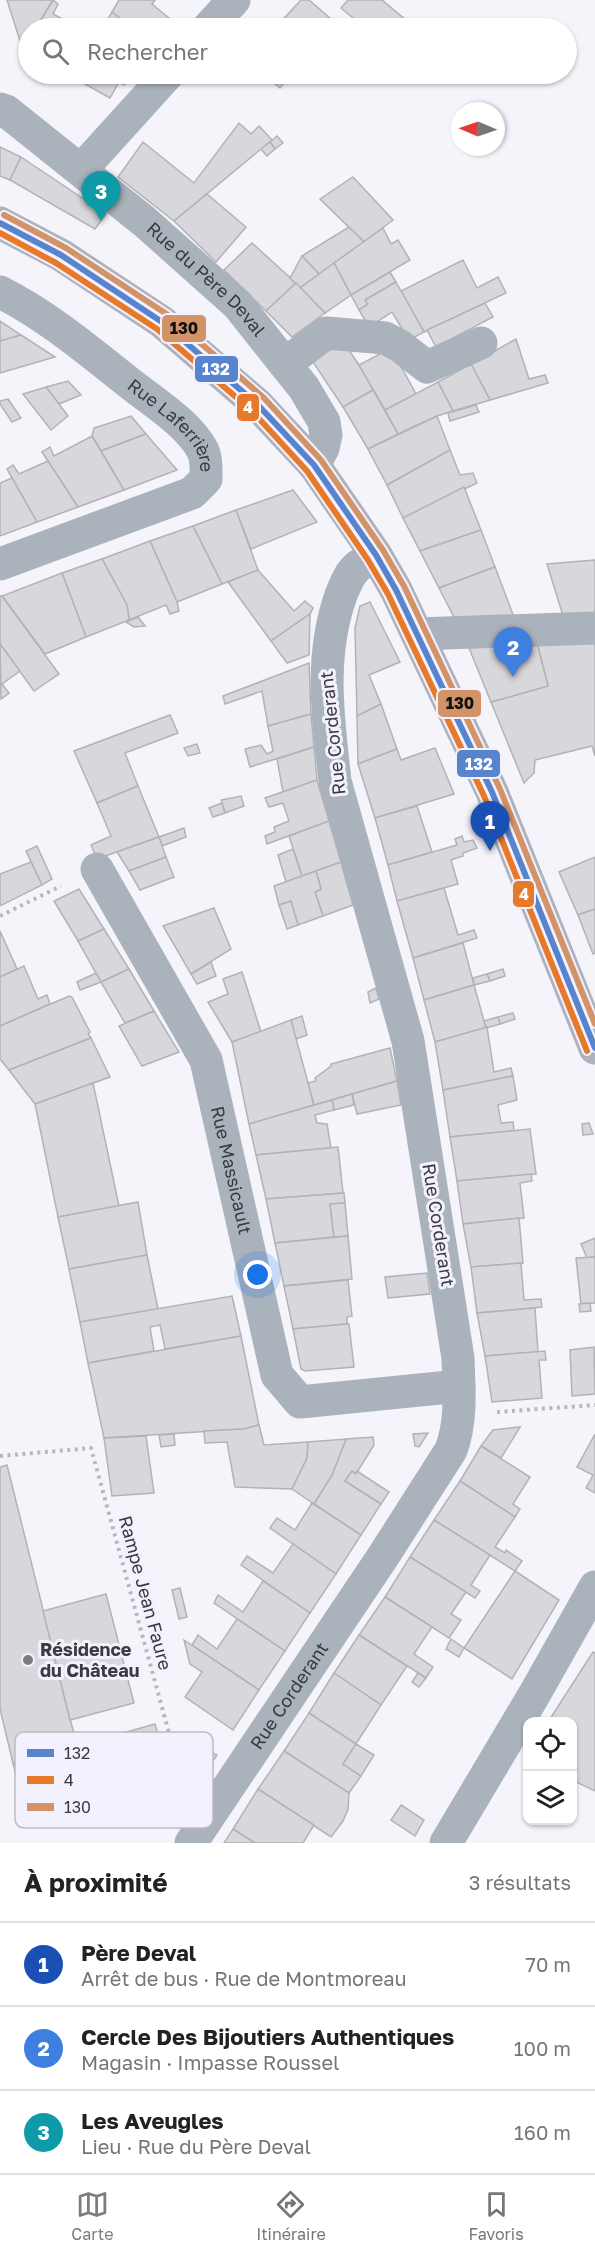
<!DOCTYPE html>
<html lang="fr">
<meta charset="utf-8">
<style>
body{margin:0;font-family:"Golos Text",sans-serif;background:#f2f2f2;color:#222}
.controls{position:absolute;right:18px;bottom:18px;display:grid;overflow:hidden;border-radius:12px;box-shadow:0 2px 4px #0004}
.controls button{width:54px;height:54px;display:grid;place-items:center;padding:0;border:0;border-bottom:2px solid #e0e0e0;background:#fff;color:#222;font:30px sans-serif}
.compass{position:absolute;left:451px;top:102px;width:54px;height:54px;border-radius:50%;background:#fff;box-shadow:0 2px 4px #0004;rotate:272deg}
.you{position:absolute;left:258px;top:1275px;width:21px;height:21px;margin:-15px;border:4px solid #fff;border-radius:50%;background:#1a73e8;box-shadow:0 0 0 9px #1a73e833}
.badge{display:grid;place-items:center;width:39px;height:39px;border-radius:50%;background:#7c7b80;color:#fff;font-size:20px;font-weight:700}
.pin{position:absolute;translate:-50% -50px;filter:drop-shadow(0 2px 3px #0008)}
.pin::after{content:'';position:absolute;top:32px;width:21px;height:18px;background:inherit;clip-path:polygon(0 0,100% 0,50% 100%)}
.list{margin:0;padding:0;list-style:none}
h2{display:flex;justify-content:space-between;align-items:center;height:78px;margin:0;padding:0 24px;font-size:26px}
h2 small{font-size:20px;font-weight:400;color:#767676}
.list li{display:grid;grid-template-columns:39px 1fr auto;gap:18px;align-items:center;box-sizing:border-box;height:84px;padding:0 24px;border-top:2px solid #e0e0e0}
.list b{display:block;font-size:22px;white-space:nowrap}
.list p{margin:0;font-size:20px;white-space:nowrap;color:#767676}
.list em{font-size:20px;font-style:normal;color:#767676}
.icon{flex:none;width:33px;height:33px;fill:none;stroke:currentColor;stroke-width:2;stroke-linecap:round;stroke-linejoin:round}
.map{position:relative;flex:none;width:595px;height:1843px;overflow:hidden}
.search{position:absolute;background:#fff;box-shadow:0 2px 4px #0004;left:18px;right:18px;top:18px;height:66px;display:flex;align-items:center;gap:15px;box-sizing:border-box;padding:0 21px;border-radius:33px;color:#767676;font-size:22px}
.sheet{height:330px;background:#fff}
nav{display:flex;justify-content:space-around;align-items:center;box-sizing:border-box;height:84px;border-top:2px solid #e0e0e0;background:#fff;font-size:16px;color:#767676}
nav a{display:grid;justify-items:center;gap:3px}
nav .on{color:#7c7b80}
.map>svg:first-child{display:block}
</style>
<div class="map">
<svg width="595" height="1843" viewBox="0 0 595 1843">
<rect width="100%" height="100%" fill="#f5f4fa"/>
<g fill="#d7d7dc" stroke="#b2b2b7" stroke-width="1.5">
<path d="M7,0H53L36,28H28V41L23,50Z"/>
<path d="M53,0L58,4L53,14L80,28H36Z"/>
<path d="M119,0H155L152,4L181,28H132L112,12Z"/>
<path d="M301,0H309L338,25L335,28H275Z"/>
<path d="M348,0H382L407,21L402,28H365L341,8Z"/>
<path d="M112,12L132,28H103Z"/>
<path d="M77,74H131L124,85L119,82L110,98L74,78Z"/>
<path d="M263,74H297L290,81L287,79L280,88Z"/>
<path d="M239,123L251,134L259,126L272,140L174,221L118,177L143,142L194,183Z"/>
<path d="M277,136L283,143L275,149L270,142Z"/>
<path d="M270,142L275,149L267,156L261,149Z"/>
<path d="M0,147L21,157L10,180L0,176Z"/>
<path d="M21,157L106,214L95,229L10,180Z"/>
<path d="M353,177L393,220L364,242L320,199Z"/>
<path d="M207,194L246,227L216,262L174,221Z"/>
<path d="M349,227L364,242L319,274L302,256Z"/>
<path d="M383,228L391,244L398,240L410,260L351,295L334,263Z"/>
<path d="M252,243L296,283L266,311L224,270Z"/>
<path d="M302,256L319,274L300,288L290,278Z"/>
<path d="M463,260L477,288L498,277L506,293L424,332L401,291Z"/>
<path d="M334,263L351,295L325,313L300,288Z"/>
<path d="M390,272L396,282L365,300L368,304L359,310L351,295Z"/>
<path d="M396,282L424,332L409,340L392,312L369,327L359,310L368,304L365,300Z"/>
<path d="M296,283L325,313L292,337L266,311Z"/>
<path d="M485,303L493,317L436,347L427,330Z"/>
<path d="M0,321L21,335L0,341Z"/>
<path d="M21,335L55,357L0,373V341Z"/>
<path d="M516,339L529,379L545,375L548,383L490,400L471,364Z"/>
<path d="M344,343L359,365L373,390L343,407L313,362L338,344Z"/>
<path d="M391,348L416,394L385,410L359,365Z"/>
<path d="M471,364L490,400L453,411L438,382Z"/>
<path d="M68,381L81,395L59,404L46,387Z"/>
<path d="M438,382L453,411L437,416L398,434L385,410Z"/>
<path d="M46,387L68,416L51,430L23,394Z"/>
<path d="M373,390L398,434L368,449L343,407Z"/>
<path d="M8,399L21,418L12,422L0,404V401Z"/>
<path d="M476,405L479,412L450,421L448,413Z"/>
<path d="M131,416L146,434L101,451L92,436L94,428Z"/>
<path d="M437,416L450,450L387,485L368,449Z"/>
<path d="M146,434L177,470L124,490L101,451Z"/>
<path d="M92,436L124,490L78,507L42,452L50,447L54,456Z"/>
<path d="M450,450L460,475L473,473L477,483L403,518L387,485Z"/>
<path d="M48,461L78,507L37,522L7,469L13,465L19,474Z"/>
<path d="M12,478L37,522L0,536V483Z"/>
<path d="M464,487L481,530L420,551L403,518Z"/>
<path d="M293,490L317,522L251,549L236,510Z"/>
<path d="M236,510L258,570L222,584L193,526Z"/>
<path d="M193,526L222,584L177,602L150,541Z"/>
<path d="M481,530L495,567L439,588L420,551Z"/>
<path d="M150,541L177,602L179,611L170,614L166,605L129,620L127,605L102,559Z"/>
<path d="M102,559L127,605L129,620L86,637L62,573Z"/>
<path d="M595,560V618L564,619L547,564Z"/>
<path d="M495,567L515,620L456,621L439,588Z"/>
<path d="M258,570L294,611L305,601L313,608L310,614L271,641L228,582Z"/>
<path d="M62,573L86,637L45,654L2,596Z"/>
<path d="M0,596H2L59,674L34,691L0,644Z"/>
<path d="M370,602L400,662L369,675L381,704L357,716L355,628L360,606Z"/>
<path d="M310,614L309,655L287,663L271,641Z"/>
<path d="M138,617L145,626L134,627L126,622Z"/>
<path d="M595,640V756L592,746L535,760L534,773L524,783L491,702L548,686L537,643Z"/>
<path d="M537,643L548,686L491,702L469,648Z"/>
<path d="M0,644L20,671L2,684L9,693L1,699Z"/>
<path d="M309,663L311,714L268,726L262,691L225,704L223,696Z"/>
<path d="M381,704L397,749L358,764L357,716Z"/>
<path d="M311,714L314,747L250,767L245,749L261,745L267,754L273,751L268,726Z"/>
<path d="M170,715L178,733L125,753L138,786L97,803L74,751Z"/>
<path d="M197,744L200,753L188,756L184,748Z"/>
<path d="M314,747L317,780L283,792L277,759Z"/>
<path d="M435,748L454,794L375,818L358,764L397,749L401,760Z"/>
<path d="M317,780L329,821L267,844L265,836L275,832L274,827L289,821L283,803L269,807L265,798Z"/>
<path d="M138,786L159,837L97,859L91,845L111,836L97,803Z"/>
<path d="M241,796L244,806L225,813L221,800Z"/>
<path d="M222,803L225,813L213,817L209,808Z"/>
<path d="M417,806L432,852L388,865L375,818Z"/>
<path d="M329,821L341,862L302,876L289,836Z"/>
<path d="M184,828L186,837L162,846L159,837Z"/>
<path d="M462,836L464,842L473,840L477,848L463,853V856L451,860L458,884L397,901L388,865L457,845L455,839Z"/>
<path d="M159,837L166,857L129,871L117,852Z"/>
<path d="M37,846L52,879L42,885L26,851Z"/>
<path d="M293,849L302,876L286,882L278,855Z"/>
<path d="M166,857L174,877L140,890L129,871Z"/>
<path d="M595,857V909L578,915L559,872Z"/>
<path d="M31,862L42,885L0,906V874Z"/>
<path d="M341,862L353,905L323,916L315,892L321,889L316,871Z"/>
<path d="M316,871L321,889L315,892L323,916L298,925L291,901L279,905L274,886Z"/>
<path d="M444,888L458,935L474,930L477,938L413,958L397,901Z"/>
<path d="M79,889L104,929L78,941L54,901Z"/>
<path d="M291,901L298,925L287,929L279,905Z"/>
<path d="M214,908L231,949L191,974L163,926Z"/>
<path d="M595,909V953L593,954L578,915Z"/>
<path d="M104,929L129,969L101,982L78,941Z"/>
<path d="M0,931L17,969L0,977Z"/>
<path d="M463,943L474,985L424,1000L413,958Z"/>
<path d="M211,962L216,976L197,984L191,974Z"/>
<path d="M24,966L38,999L47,995L50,1004L0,1026V977Z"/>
<path d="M129,969L154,1011L125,1023L101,982Z"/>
<path d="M503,969L505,976L490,981L487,974Z"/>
<path d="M242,972L261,1032L232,1042L208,1002L228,994L223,979Z"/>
<path d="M96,973L101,982L80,990L77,982Z"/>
<path d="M487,974L490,981L474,985L473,978Z"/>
<path d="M474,985L486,1028L435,1042L424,1000Z"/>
<path d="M376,988L379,999L370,1003L368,992Z"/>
<path d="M69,996L72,997L90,1032L88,1034L91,1038L9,1070L0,1059V1026Z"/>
<path d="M154,1011L179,1052L142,1066L119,1026Z"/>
<path d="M513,1013L515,1019L500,1024L498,1017Z"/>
<path d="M302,1016L307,1035L296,1039L291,1020Z"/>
<path d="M498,1017L500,1024L486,1028L484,1021Z"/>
<path d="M291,1020L314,1105L249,1124L232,1042Z"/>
<path d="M487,1027L494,1072L511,1068L513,1076L443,1090L435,1042Z"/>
<path d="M91,1038L110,1077L35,1104L9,1070Z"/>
<path d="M390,1048L397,1081L314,1105L308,1083L316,1081L315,1078L331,1066V1064Z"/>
<path d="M513,1076L517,1100L498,1105L501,1123L513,1122L514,1131L450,1137L443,1090Z"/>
<path d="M397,1081L401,1105L357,1114L352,1094Z"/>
<path d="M93,1083L119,1206L58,1217L35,1104Z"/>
<path d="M352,1094L354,1105L334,1110L332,1100Z"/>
<path d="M332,1100L334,1110L315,1115L317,1123L327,1124L331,1148L256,1155L249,1124Z"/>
<path d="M589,1123L593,1134L583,1135L582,1124Z"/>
<path d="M530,1129L536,1174L457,1181L450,1137Z"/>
<path d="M338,1147L343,1193L266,1199L256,1155Z"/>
<path d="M531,1174L532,1181L520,1183L524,1218L463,1224L457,1181Z"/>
<path d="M344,1193L345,1203L330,1204L334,1237L275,1243L266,1199Z"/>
<path d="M138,1202L147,1255L69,1269L58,1217Z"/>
<path d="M345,1203L348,1236L334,1237L330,1204Z"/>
<path d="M519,1218L523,1263L471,1267L463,1224Z"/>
<path d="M348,1236L352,1279L284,1286L275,1243Z"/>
<path d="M595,1238V1257L587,1258L581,1244Z"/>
<path d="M147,1255L158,1309L80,1322L69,1269Z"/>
<path d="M595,1257V1303L581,1304L576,1258Z"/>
<path d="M521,1263L524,1300L541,1299L542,1307L477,1313L471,1267Z"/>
<path d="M427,1273L430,1294L388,1298L385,1277Z"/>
<path d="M348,1280L352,1316L347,1317V1324L293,1329L284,1286Z"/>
<path d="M232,1296L241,1336L165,1349L160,1325L150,1327L154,1351L88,1363L80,1322Z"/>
<path d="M590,1303L591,1311L580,1312L579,1304Z"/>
<path d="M535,1308L538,1352L485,1356L477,1313Z"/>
<path d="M347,1324H349L354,1367L305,1371L301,1369L293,1329Z"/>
<path d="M241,1336L259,1425L244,1429L104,1438L88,1363Z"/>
<path d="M594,1347L595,1394L572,1396L570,1350Z"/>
<path d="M545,1351L546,1360H539L542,1398L492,1402L485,1356Z"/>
<path d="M259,1425L264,1445L308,1442L307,1458L292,1489L235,1487L227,1442L205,1443L204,1431L244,1429Z"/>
<path d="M520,1427L501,1458L481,1446L493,1430Z"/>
<path d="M428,1433L419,1447L415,1446L413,1434Z"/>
<path d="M174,1434L175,1445L161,1447L159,1435Z"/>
<path d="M595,1434V1493L586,1488L593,1475L577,1467Z"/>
<path d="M146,1436L154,1493L112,1496L104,1438Z"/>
<path d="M373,1437L374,1445L356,1474L352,1471L345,1481L381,1504L361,1535L314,1504L332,1475L346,1439Z"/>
<path d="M346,1439L332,1475L314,1504L292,1489L307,1458L308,1442Z"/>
<path d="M481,1446L530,1477L513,1504L520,1509L515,1517L460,1481Z"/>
<path d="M7,1465L77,1746L13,1763L0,1709V1467Z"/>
<path d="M352,1471L356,1474L357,1471L389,1492L381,1504L345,1481Z"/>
<path d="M460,1481L515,1517L495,1547L505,1553L506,1550L522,1561L515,1571L434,1520Z"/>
<path d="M312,1503L361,1535L336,1574L270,1528L277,1518L295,1530Z"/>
<path d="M434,1520L490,1555L471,1585L480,1591L475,1598L410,1557Z"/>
<path d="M293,1544L336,1574L310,1613L241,1565L247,1556L273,1573Z"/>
<path d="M410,1557L466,1592L451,1614L461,1620L449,1638L385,1597Z"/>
<path d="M515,1571L559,1600L512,1679L464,1648Z"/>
<path d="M263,1581L310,1613L285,1651L214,1603L218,1595L243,1612Z"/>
<path d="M180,1588L187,1617L179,1619L172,1590Z"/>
<path d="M106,1594L134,1703L70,1720L43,1611Z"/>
<path d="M385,1597L432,1627L414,1654L433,1667L426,1678L359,1635Z"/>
<path d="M237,1619L285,1651L259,1690L192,1645L198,1635L217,1649Z"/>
<path d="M359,1635L407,1666L381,1705L334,1673Z"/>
<path d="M451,1639L464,1648L459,1657L446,1649Z"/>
<path d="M184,1640L259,1690L233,1730L185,1697L202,1672L190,1664Z"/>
<path d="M593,1652L595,1653V1791L572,1780V1722H548Z"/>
<path d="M334,1673L381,1705L356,1744L309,1713Z"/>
<path d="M418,1673L426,1678L419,1687L412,1682Z"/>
<path d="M309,1713L356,1744L343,1764L361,1776L349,1793L284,1751Z"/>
<path d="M155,1724L165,1760L125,1771L116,1735Z"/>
<path d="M116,1735L118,1744L79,1755L92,1807L27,1823L13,1763Z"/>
<path d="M180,1738L217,1755L202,1777L197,1780L193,1779L189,1774Z"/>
<path d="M356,1744L374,1755L361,1776L343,1764Z"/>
<path d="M284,1751L349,1793L348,1809L343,1821L331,1837L258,1789Z"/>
<path d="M258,1789L314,1825L303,1843H255L233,1829Z"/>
<path d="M401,1805L424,1820L415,1836L391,1820Z"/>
<path d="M233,1829L255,1843H224Z"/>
</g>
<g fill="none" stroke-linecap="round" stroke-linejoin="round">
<g stroke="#b4b8bf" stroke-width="4" stroke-dasharray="3 4.5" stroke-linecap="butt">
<path d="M0,916L61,886"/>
<path d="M497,1412L595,1405"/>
<path d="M0,1456L91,1448L183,1784"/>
</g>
<g stroke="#aab2bc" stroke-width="33">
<path d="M208,28L234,0"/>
<path id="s1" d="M0,109L6,111L145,222L238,305L304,388L324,422L326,435L323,448L314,465"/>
<path d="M81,170L168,74"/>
<path id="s2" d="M0,292C48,316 90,352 132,385C155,403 190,425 203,451C207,460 206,470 206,479L192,493L0,564"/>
<path d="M285,364L326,333L385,338L400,346L427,367L481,343"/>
<path d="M417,634L595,628"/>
<path id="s3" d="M97,869L206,1060L277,1375L300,1402L459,1386"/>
<path id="s4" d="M191,1843L384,1555L451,1450C462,1421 459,1388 458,1358L408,1041L335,781C328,718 319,657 341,595C345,585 349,574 357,567C362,563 370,559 376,555"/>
<path d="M446,1843L534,1695L595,1587"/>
</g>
<path stroke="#adb3be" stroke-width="33" d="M0,223L61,255L162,322L258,405L314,465L376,555L396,590L492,792L595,1048"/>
<g stroke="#f3f1fd" stroke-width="10">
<path id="bus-1" d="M0,223L61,255L162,322L258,405L314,465L376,555L396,590L492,792L595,1048"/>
</g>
<g stroke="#f3f1fd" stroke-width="10">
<path id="bus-2" d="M0,233L56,263L157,329L252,411L307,471L368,560L388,594L484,796L587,1051"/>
</g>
<g stroke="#f3f1fd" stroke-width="10">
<path id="bus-3" d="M4,215L66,248L168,315L264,398L321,460L383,550L404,586L500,789L595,1024"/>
</g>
<use href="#bus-1" stroke="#5784cc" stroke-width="6"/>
<use href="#bus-2" stroke="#e7792b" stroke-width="6"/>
<use href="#bus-3" stroke="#d39368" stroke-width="6"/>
</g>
<circle fill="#7c7b80" stroke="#f3f1fd" stroke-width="2" cx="28" cy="1660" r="6"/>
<g text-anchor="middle" stroke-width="6" stroke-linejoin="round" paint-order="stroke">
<g font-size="18" fill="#3b3a3e" stroke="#f3f1fd">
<text dy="6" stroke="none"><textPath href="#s1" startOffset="268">Rue du Père Deval</textPath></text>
<text dy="6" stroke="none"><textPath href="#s2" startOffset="220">Rue Laferrière</textPath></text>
<text transform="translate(333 733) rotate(-96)" y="6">Rue Corderant</text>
<text dy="6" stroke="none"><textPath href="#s3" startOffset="333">Rue Massicault</textPath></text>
<text transform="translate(438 1225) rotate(81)" y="6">Rue Corderant</text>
<text transform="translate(145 1593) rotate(75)" y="6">Rampe Jean Faure</text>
<text dy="6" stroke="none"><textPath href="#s4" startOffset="177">Rue Corderant</textPath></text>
</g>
<g font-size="18" font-weight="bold" fill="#3b3a3e" stroke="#f3f1fd" text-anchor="start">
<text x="40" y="1656">Résidence<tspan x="40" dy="21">du Château</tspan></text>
</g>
</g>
<rect x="15" y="1732" width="198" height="96" rx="9" fill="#f3f1fd" stroke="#bcbac4" stroke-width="1.5"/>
<rect x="27" y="1749" width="27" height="8" fill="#5784cc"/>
<rect x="27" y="1776" width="27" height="8" fill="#e7792b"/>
<rect x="27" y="1803" width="27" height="8" fill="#d39368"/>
<g font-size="16" fill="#3b3a3e">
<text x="64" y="1759">132</text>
<text x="64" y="1786">4</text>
<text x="64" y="1813">130</text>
</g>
<g stroke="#f3f1fd" stroke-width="2">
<rect x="161" y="314" width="46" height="29" rx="6" fill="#d39368"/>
<rect x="194" y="355" width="45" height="28" rx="6" fill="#5784cc"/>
<rect x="236" y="393" width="24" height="29" rx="6" fill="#e7792b"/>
<rect x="437" y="689" width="45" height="29" rx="6" fill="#d39368"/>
<rect x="456" y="749" width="45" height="29" rx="6" fill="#5784cc"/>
<rect x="512" y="880" width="23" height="28" rx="6" fill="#e7792b"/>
</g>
<g font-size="16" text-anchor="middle" font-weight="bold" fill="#fff">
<text x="216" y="375">132</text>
<text x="248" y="413">4</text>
<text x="479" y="770">132</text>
<text x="524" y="900">4</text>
</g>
<g font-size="16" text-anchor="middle" font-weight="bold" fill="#111">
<text x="184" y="334">130</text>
<text x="460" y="709">130</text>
</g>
</svg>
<div class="controls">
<button><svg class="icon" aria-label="locate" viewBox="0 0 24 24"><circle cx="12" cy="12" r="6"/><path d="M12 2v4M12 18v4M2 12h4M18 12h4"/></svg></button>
<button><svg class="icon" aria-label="layers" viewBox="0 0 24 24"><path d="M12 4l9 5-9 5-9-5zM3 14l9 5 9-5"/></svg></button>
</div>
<svg class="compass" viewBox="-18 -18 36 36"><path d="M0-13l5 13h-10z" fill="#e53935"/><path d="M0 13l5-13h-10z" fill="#767676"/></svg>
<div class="you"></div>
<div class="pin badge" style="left:490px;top:851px;background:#1a4fb4">1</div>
<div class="pin badge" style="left:513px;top:677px;background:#3f7fe0">2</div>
<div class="pin badge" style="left:101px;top:221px;background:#0f9aa8">3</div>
<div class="search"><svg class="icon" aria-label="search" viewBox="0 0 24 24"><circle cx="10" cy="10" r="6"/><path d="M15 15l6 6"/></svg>Rechercher</div>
</div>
<section class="sheet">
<h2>À proximité<small>3 résultats</small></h2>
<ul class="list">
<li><span class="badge" style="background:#1a4fb4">1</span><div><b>Père Deval</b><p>Arrêt de bus · Rue de Montmoreau</p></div><em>70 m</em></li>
<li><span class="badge" style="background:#3f7fe0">2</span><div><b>Cercle Des Bijoutiers Authentiques</b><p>Magasin · Impasse Roussel</p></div><em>100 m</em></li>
<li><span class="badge" style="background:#0f9aa8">3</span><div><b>Les Aveugles</b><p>Lieu · Rue du Père Deval</p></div><em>160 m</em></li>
</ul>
</section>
<nav>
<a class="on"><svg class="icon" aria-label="map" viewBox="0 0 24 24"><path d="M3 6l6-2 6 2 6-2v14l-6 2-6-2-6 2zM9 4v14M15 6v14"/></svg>Carte</a>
<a><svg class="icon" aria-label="directions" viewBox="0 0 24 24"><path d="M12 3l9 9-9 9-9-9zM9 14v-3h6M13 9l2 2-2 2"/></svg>Itinéraire</a>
<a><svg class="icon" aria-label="saved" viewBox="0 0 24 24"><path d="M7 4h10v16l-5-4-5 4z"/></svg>Favoris</a>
</nav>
